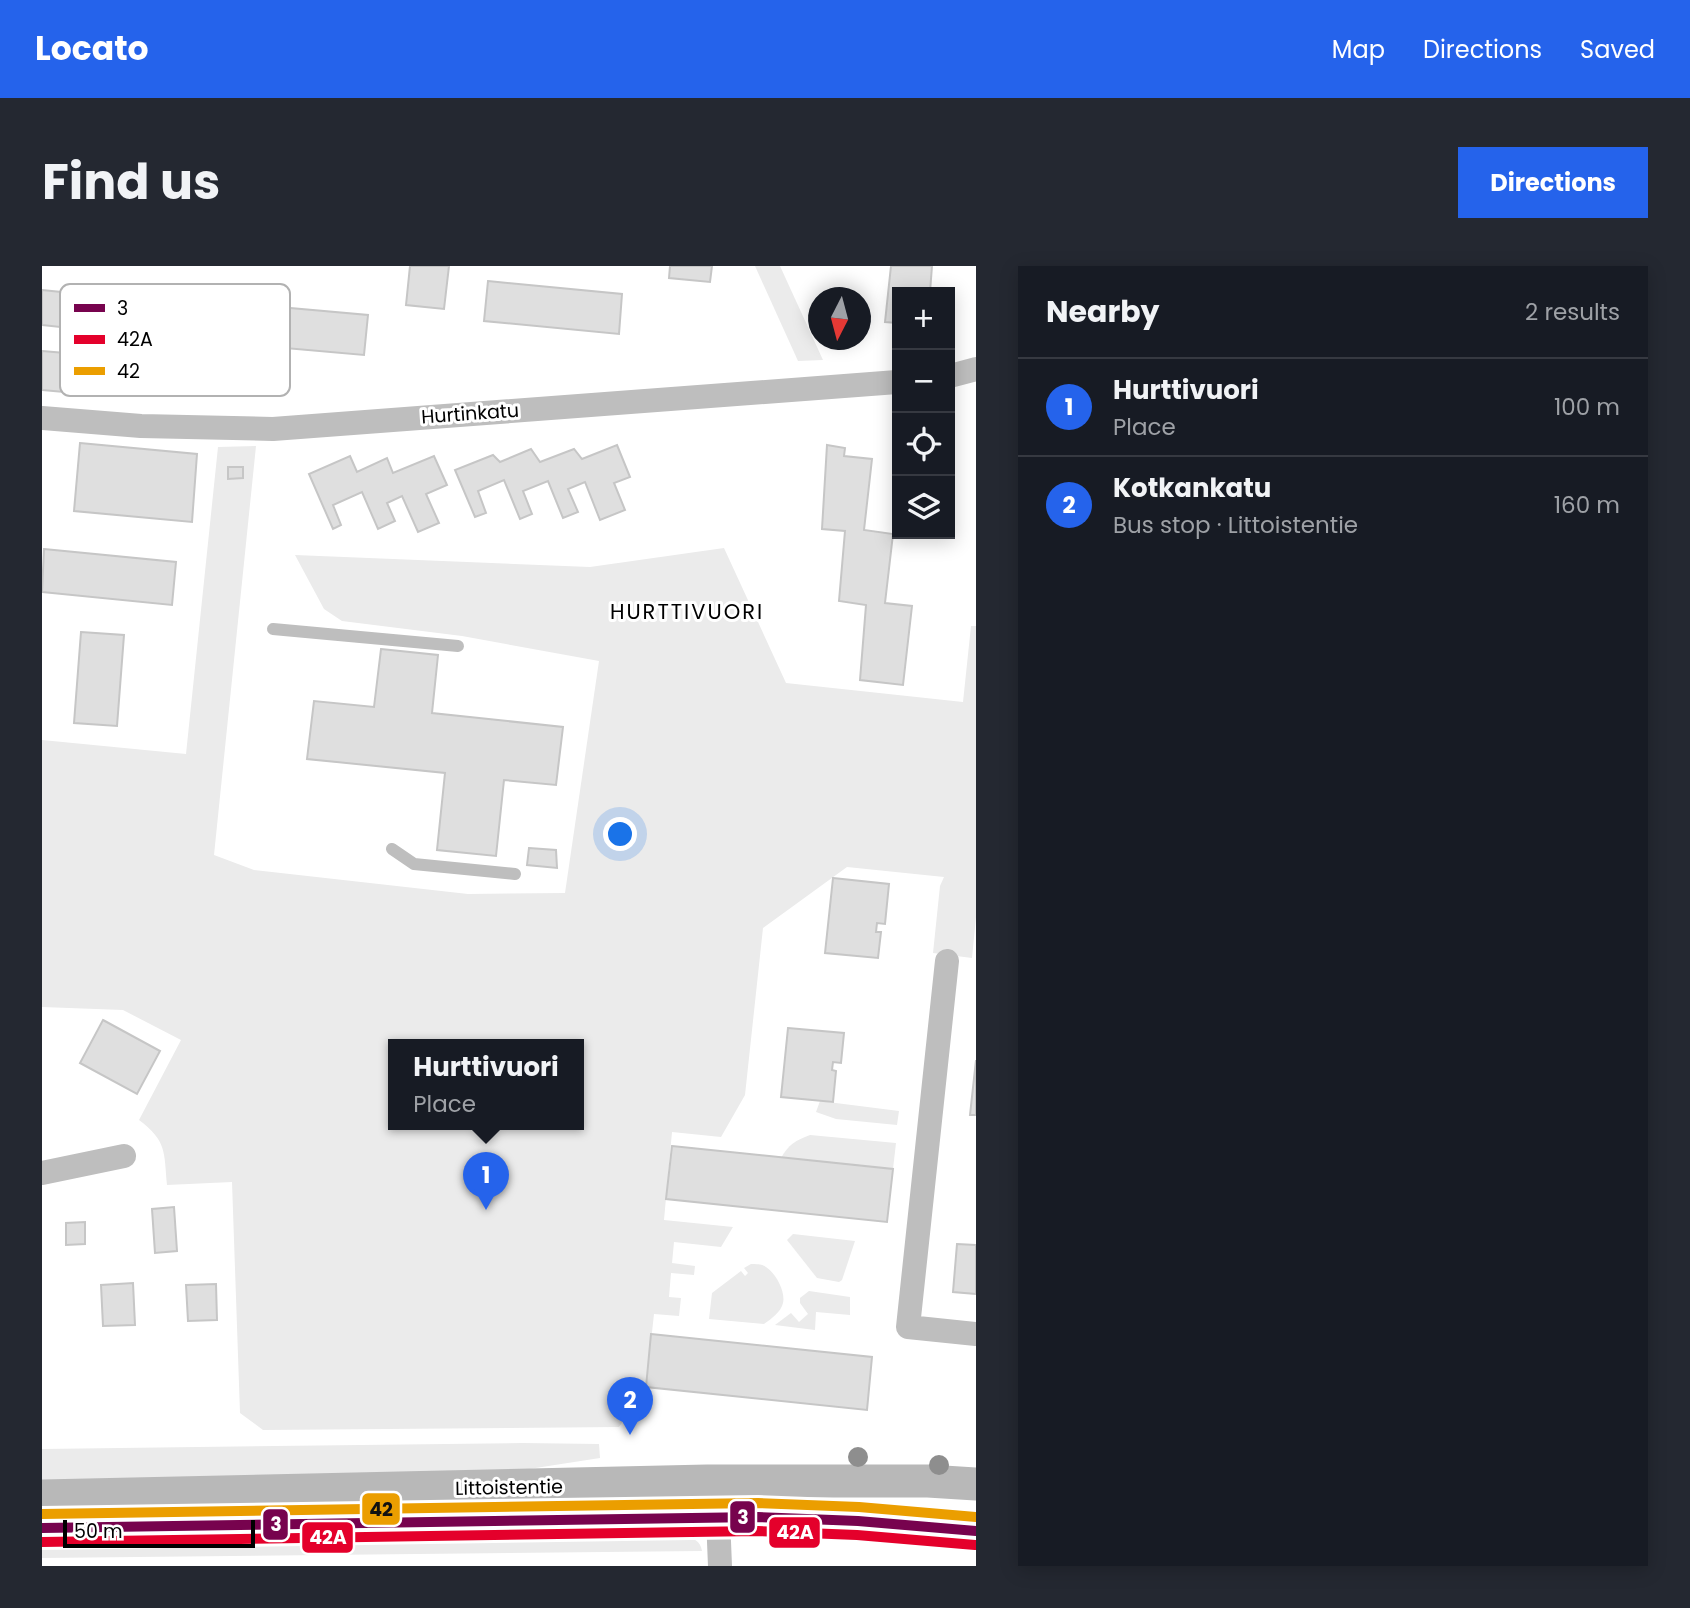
<!DOCTYPE html>
<meta charset="utf-8">
<style>
body{margin:0;font-family:Poppins,sans-serif;background:#242831;color:#f1f3f6}
.controls{position:absolute;right:21px;top:21px;display:grid;overflow:hidden;border-radius:0px;box-shadow:0 4px 18px #0003}
.controls button{width:63px;height:63px;display:grid;place-items:center;padding:0;border:0;border-bottom:2px solid #363941;background:#171b24;color:#f1f3f6;font:35px sans-serif}
.compass{position:absolute;left:766px;top:21px;width:63px;height:63px;border-radius:50%;background:#171b24;box-shadow:0 4px 18px #0003;rotate:186deg}
.scale{position:absolute;left:21px;bottom:18px;width:192px;box-sizing:border-box;padding-left:7px;border:4px solid #000;border-top:0;font-size:19px;line-height:24px;white-space:nowrap;color:#000;-webkit-text-stroke:5px #fff;paint-order:stroke}
.you{position:absolute;left:579px;top:569px;width:24px;height:24px;margin:-18px;border:5px solid #fff;border-radius:50%;background:#1a73e8;box-shadow:0 0 0 10px #1a73e833}
.badge{display:grid;place-items:center;width:46px;height:46px;border-radius:50%;background:#2563eb;color:#fff;font-size:23px;font-weight:700}
.pin{position:absolute;translate:-50% -58px;filter:drop-shadow(0 2px 4px #0008)}
.pin::after{content:'';position:absolute;top:37px;width:24px;height:21px;background:inherit;clip-path:polygon(0 0,100% 0,50% 100%)}
.popup{position:absolute;left:346px;top:773px;width:196px;height:91px;box-sizing:border-box;display:grid;place-content:center;border-radius:0px;background:#171b24;filter:drop-shadow(0 2px 5px #0005);font-size:23px;white-space:nowrap;color:#9ea1a6}
.popup b{font-size:26px;color:#f1f3f6}
.popup::after{content:'';position:absolute;left:50%;top:100%;margin-left:-14px;border:14px solid transparent;border-top-color:#171b24}
.list{margin:0;padding:0;list-style:none}
h2{display:flex;justify-content:space-between;align-items:center;height:91px;margin:0;padding:0 28px;font-size:30px}
h2 small{font-size:23px;font-weight:400;color:#9ea1a6}
.list li{display:grid;grid-template-columns:46px 1fr auto;gap:21px;align-items:center;box-sizing:border-box;height:98px;padding:0 28px;border-top:2px solid #363941}
.list b{display:block;font-size:26px;white-space:nowrap}
.list p{margin:0;font-size:23px;white-space:nowrap;color:#9ea1a6}
.list em{font-size:23px;font-style:normal;color:#9ea1a6}
.icon{flex:none;width:38px;height:38px;fill:none;stroke:currentColor;stroke-width:2;stroke-linecap:round;stroke-linejoin:round}
.map{position:relative;flex:none;width:934px;height:1300px;overflow:hidden;border-radius:0px}
header{display:flex;align-items:center;gap:42px;box-sizing:border-box;height:98px;padding:0 35px;background:#2563eb;color:#fff}
header strong{font-size:33px}
nav{display:flex;gap:38px;margin-inline-start:auto;font-size:24px}
.intro{display:flex;align-items:center;justify-content:space-between;box-sizing:border-box;height:168px;padding:0 42px}
h1{margin:0;font-size:49px}
.button{padding:18px 32px;border-radius:0px;background:#2563eb;color:#fff;font-size:24px;font-weight:700}
main{display:flex;gap:42px;padding:0 42px}
aside{flex:1;background:#171b24;border-radius:0px;box-shadow:0 4px 18px #0003}
.map>svg:first-child{display:block}
</style>
<header>
<strong>Locato</strong>
<nav><a>Map</a><a>Directions</a><a>Saved</a></nav>
</header>
<div class="intro"><h1>Find us</h1><a class="button">Directions</a></div>
<main>
<div class="map">
<svg width="934" height="1300" viewBox="0 0 934 1300">
<rect width="100%" height="100%" fill="#fff"/>
<g fill="#ebebeb" fill-rule="evenodd">
<path d="M713,0H738L781,94L756,95Z"/>
<path d="M214,180L172,589L212,604L426,628L523,627L557,395L420,370L300,355L282,343L253,289L548,301L682,282L744,417L921,436L929,360H934V651L930,692L891,687L898,620L902,611L805,601L721,662L703,829L679,871L630,866L622,954L691,961L679,981L632,976L630,997L653,1000L652,1009L629,1007L627,1031L639,1032L637,1050L612,1048L604,1121L577,1161L221,1164L198,1147L190,916L125,919C122,886 125,875 97,854L139,774L81,744L0,741V474L144,488L176,181ZM351,778H537V858H351Z"/>
<path d="M778,835L857,845L855,859L794,853L774,846Z"/>
<path d="M768,869L854,877L851,903L739,892C746,879 754,874 768,869Z"/>
<path d="M751,968L813,975L800,1014L797,1016L775,1012L745,974Z"/>
<path d="M709,998C710,998 719,998 720,999C732,1003 744,1025 741,1037C739,1046 729,1053 722,1058L667,1053L670,1027L699,1005L703,1010L706,1007L702,1002Z"/>
<path d="M767,1025L808,1031V1049L774,1046L773,1064L733,1059L749,1047L757,1056L766,1048L758,1037V1032Z"/>
<path d="M480,1177L557,1178L558,1192L461,1207L0,1215V1183Z"/>
<path d="M642,1269C652,1273 658,1274 660,1285L0,1292V1275Z"/>
</g>
<g fill="#dfdfdf" stroke="#c6c6c6" stroke-width="2">
<path d="M368,0H407L402,43L364,39Z"/>
<path d="M628,0H670L668,16L627,12Z"/>
<path d="M849,0H890L888,26H855V57L843,56Z"/>
<path d="M446,15L580,28L577,68L442,55Z"/>
<path d="M0,24L58,30L55,65L0,59Z"/>
<path d="M146,33L326,49L322,89L142,73Z"/>
<path d="M76,37L139,44L136,67L73,60Z"/>
<path d="M0,85L58,90L55,129L0,124Z"/>
<path d="M84,90L159,98L156,129L81,121Z"/>
<path d="M38,177L155,188L150,256L32,245Z"/>
<path d="M575,179L588,211L572,217L583,244L558,254L543,216L526,223L536,246L521,252L506,215L481,225L490,248L478,253L462,214L436,225L444,247L433,251L413,204L451,189L458,196L489,183L498,196L532,183L540,193Z"/>
<path d="M785,179L803,182L802,190L830,193L822,264L851,268L843,337L870,340L861,419L818,414L824,339L797,335L803,265L780,263Z"/>
<path d="M308,190L315,206L345,192L351,207L392,190L405,219L384,228L397,257L376,266L360,230L345,237L353,255L336,263L320,226L291,239L299,259L291,263L267,208Z"/>
<path d="M186,201H201V212L186,213Z"/>
<path d="M2,283L134,296L130,339L0,326Z"/>
<path d="M39,366L82,369L75,460L32,457Z"/>
<path d="M339,383L396,389L390,447L521,461L514,519L462,514L454,590L395,584L403,507L265,493L272,435L332,441Z"/>
<path d="M487,582L514,584L515,602L485,599Z"/>
<path d="M791,612L847,618L843,658L835,657L834,666H839L836,692L783,687Z"/>
<path d="M61,754L118,785L95,828L38,797Z"/>
<path d="M746,762L802,767L799,797L791,796L790,804L794,805L791,836L739,831Z"/>
<path d="M934,794V849H928Z"/>
<path d="M630,880L851,903L845,956L624,933Z"/>
<path d="M132,941L135,985L113,987L110,943Z"/>
<path d="M43,956V978L24,979V957Z"/>
<path d="M915,978L934,979V1028L911,1026Z"/>
<path d="M91,1017L93,1059L61,1060L59,1019Z"/>
<path d="M174,1018L175,1054L146,1055L144,1019Z"/>
<path d="M609,1068L830,1091L825,1144L604,1121Z"/>
</g>
<g fill="none" stroke-linecap="round" stroke-linejoin="round">
<g stroke="#bebebe" stroke-width="12">
<path d="M231,363L416,380"/>
<path d="M350,583L372,598L473,608"/>
</g>
<g stroke="#bebebe" stroke-width="24">
<path d="M908,110L934,103"/>
<path d="M0,152L99,160L231,163L855,116"/>
<path d="M905,695L866,1061L934,1068"/>
<path d="M0,907L82,890"/>
<path d="M676,1251L678,1300"/>
</g>
<g stroke="#b8b8b8" stroke-width="33">
<path d="M0,1230L665,1215H886L934,1218"/>
<path d="M0,1262L716,1251L816,1255L934,1265"/>
</g>
<g stroke="#fff" stroke-width="16">
<path id="bus-1" d="M0,1262L716,1251L816,1255L934,1265"/>
</g>
<g stroke="#fff" stroke-width="16">
<path id="bus-2" d="M0,1276L716,1265L815,1269L933,1279"/>
</g>
<g stroke="#fff" stroke-width="16">
<path id="bus-3" d="M0,1248L716,1237L817,1241L934,1251"/>
</g>
<use href="#bus-1" stroke="#77034e" stroke-width="10"/>
<use href="#bus-2" stroke="#e4002b" stroke-width="10"/>
<use href="#bus-3" stroke="#eb9e00" stroke-width="10"/>
</g>
<g fill="#8e8e8e">
<circle cx="816" cy="1191" r="10"/>
<circle cx="897" cy="1199" r="10"/>
</g>
<g text-anchor="middle" stroke-width="6" stroke-linejoin="round" paint-order="stroke">
<g font-size="19" fill="#000" stroke="#fff">
<text transform="translate(428 147) rotate(-4)" y="7">Hurtinkatu</text>
<text transform="translate(467 1221) rotate(-1)" y="7">Littoistentie</text>
</g>
<g font-size="21" letter-spacing="2" fill="#000" stroke="#fff">
<text x="645" y="353">HURTTIVUORI</text>
</g>
</g>
<rect x="18" y="18" width="230" height="112" rx="10" fill="#fff" stroke="#b2b2b2" stroke-width="2"/>
<rect x="32" y="38" width="31" height="8" fill="#77034e"/>
<rect x="32" y="69" width="31" height="9" fill="#e4002b"/>
<rect x="32" y="101" width="31" height="8" fill="#eb9e00"/>
<g font-size="19" fill="#000">
<text x="75" y="49">3</text>
<text x="75" y="80">42A</text>
<text x="75" y="112">42</text>
</g>
<g stroke="#fff" stroke-width="2.5">
<rect x="319" y="1226" width="40" height="34" rx="7" fill="#eb9e00"/>
<rect x="687" y="1234" width="27" height="34" rx="7" fill="#77034e"/>
<rect x="220" y="1242" width="27" height="33" rx="7" fill="#77034e"/>
<rect x="726" y="1250" width="53" height="33" rx="7" fill="#e4002b"/>
<rect x="259" y="1255" width="53" height="33" rx="7" fill="#e4002b"/>
</g>
<g font-size="19" text-anchor="middle" font-weight="bold" fill="#fff">
<text x="701" y="1258">3</text>
<text x="234" y="1265">3</text>
<text x="753" y="1273">42A</text>
<text x="286" y="1278">42A</text>
</g>
<g font-size="19" text-anchor="middle" font-weight="bold" fill="#111">
<text x="339" y="1250">42</text>
</g>
</svg>
<div class="controls">
<button>+</button>
<button>−</button>
<button><svg class="icon" aria-label="locate" viewBox="0 0 24 24"><circle cx="12" cy="12" r="6"/><path d="M12 2v4M12 18v4M2 12h4M18 12h4"/></svg></button>
<button><svg class="icon" aria-label="layers" viewBox="0 0 24 24"><path d="M12 4l9 5-9 5-9-5zM3 14l9 5 9-5"/></svg></button>
</div>
<svg class="compass" viewBox="-18 -18 36 36"><path d="M0-13l5 13h-10z" fill="#e53935"/><path d="M0 13l5-13h-10z" fill="#9ea1a6"/></svg>
<div class="scale">50 m</div>
<div class="you"></div>
<div class="pin badge" style="left:444px;top:944px">1</div>
<div class="popup"><b>Hurttivuori</b>Place</div>
<div class="pin badge" style="left:588px;top:1169px">2</div>
</div>
<aside>
<h2>Nearby<small>2 results</small></h2>
<ul class="list">
<li><span class="badge">1</span><div><b>Hurttivuori</b><p>Place</p></div><em>100 m</em></li>
<li><span class="badge">2</span><div><b>Kotkankatu</b><p>Bus stop · Littoistentie</p></div><em>160 m</em></li>
</ul>
</aside>
</main>
